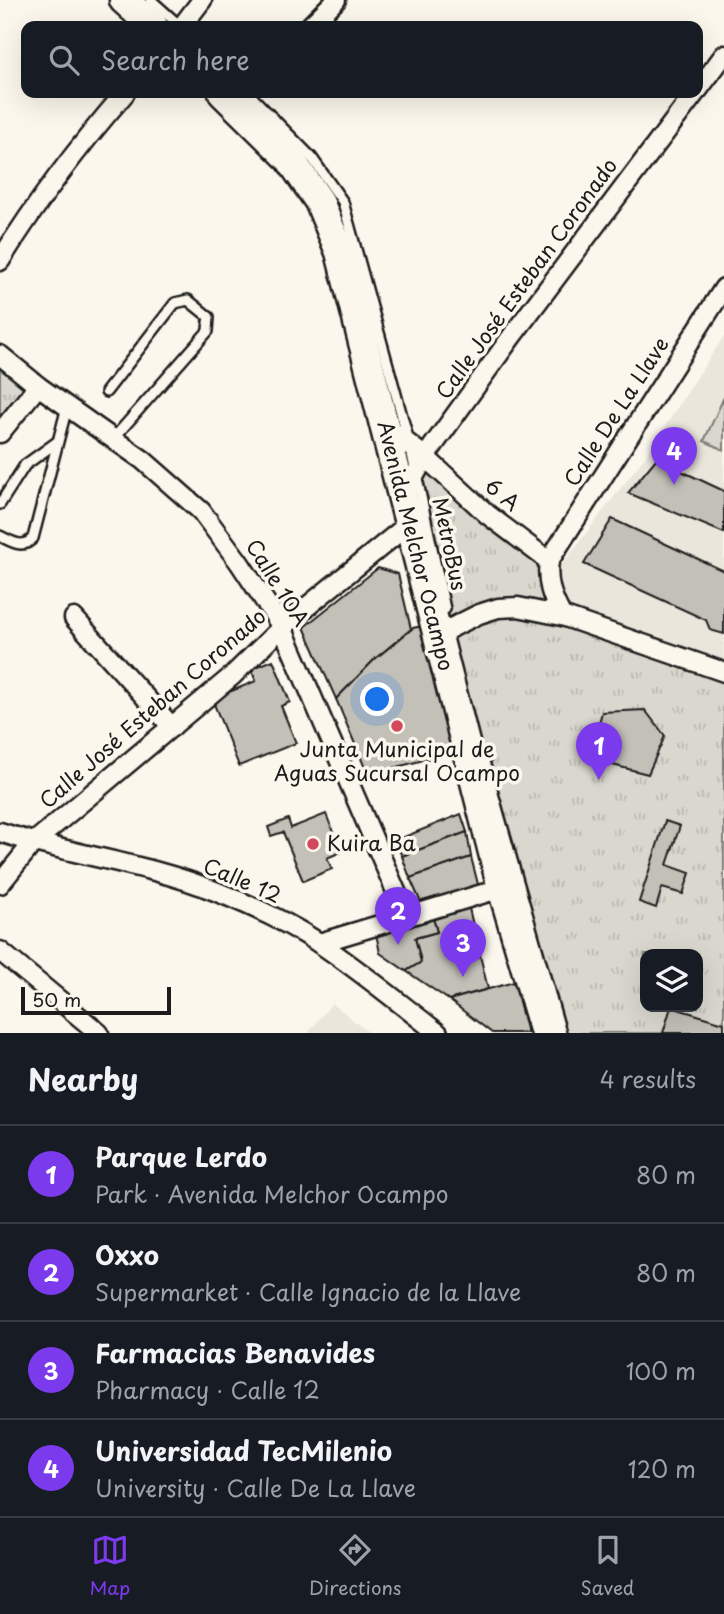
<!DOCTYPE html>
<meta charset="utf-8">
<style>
body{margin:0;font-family:"Playpen Sans",sans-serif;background:#20242c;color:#f1f3f6}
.controls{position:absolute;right:21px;bottom:21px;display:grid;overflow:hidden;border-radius:14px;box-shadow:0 7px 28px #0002}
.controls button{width:63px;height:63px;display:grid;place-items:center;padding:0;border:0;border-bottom:2px solid #363941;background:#171b24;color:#f1f3f6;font:35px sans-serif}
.scale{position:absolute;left:21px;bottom:18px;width:150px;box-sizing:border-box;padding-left:7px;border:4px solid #1c1c1c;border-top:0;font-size:19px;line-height:24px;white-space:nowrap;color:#1c1c1c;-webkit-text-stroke:5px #fbf7ec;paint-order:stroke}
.you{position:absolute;left:378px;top:700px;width:24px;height:24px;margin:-18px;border:5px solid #fff;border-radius:50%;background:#1a73e8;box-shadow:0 0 0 10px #1a73e833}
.badge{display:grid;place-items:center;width:46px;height:46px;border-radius:50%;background:#7c3aed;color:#fff;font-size:23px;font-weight:700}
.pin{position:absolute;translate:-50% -58px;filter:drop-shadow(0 2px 4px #0008)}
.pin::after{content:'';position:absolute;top:37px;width:24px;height:21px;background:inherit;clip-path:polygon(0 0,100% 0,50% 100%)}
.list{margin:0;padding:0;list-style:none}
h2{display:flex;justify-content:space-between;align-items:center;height:91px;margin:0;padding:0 28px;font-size:30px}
h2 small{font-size:23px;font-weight:400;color:#9ea1a6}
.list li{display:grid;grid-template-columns:46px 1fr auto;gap:21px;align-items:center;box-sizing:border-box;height:98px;padding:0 28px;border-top:2px solid #363941}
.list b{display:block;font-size:26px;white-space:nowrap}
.list p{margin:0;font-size:23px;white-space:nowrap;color:#9ea1a6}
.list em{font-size:23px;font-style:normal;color:#9ea1a6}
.icon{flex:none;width:38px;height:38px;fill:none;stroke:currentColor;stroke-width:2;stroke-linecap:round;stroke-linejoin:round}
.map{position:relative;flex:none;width:724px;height:1033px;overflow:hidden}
.search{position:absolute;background:#171b24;box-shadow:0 7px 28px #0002;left:21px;right:21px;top:21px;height:77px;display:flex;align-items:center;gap:18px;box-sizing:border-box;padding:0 24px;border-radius:14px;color:#9ea1a6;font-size:26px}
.sheet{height:483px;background:#171b24}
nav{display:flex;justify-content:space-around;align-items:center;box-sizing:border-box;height:98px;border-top:2px solid #363941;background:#171b24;font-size:19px;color:#9ea1a6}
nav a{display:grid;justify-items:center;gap:4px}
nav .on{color:#7c3aed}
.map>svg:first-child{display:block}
</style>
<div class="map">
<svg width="724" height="1033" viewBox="0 0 724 1033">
<defs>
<pattern id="park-tufts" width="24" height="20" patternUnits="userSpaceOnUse" patternTransform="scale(1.75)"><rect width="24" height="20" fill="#dad7ce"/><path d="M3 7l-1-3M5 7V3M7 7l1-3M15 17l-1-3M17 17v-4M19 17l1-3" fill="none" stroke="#bab8b0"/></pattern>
</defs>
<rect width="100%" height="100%" fill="#fbf7ec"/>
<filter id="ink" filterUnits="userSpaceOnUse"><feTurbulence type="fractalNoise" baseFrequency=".0143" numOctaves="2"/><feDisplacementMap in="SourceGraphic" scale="14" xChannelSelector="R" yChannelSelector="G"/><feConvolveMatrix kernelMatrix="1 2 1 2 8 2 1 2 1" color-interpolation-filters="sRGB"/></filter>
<g filter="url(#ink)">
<g fill="#eae6dc">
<path d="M724,336V668L577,617L564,603L555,583L557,571L647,454Z"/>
<path d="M332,1003L369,1033H308Z"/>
</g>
<path fill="#dad7ce" stroke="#7b7a75" stroke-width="2" d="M724,397V450L704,441Z"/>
<g fill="url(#park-tufts)" stroke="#7b7a75" stroke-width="2" fill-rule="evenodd">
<path d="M0,355L38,386L0,432Z"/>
<path d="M425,457L549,561L562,616L724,672V1033H545L403,497ZM645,954H698V1007H645Z"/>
</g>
<g fill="#c3c0b8" stroke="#1c1c1c" stroke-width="2">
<path d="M656,459L724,491V533L628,493Z"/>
<path d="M612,519L724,571V634L710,630L706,620L584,564Z"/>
<path d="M378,568L398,574L411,629L375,659L336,699L304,627Z"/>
<path d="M422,626L453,752L368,775L336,699L375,659L413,628Z"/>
<path d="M273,660L290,702L281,706L296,743L239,766L212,699L256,681L251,669Z"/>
<path d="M645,710L665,736L648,774L589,759L602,712Z"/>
<path d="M326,814L341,852L327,858L332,869L303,881L283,832L271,836L268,827L288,819L291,828Z"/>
<path d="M461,814L467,832L402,856L394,841Z"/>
<path d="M665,821L680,826L667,865L690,873L683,894L662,888L656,908L639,902Z"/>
<path d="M467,832L471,857L410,878L402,856Z"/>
<path d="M471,857L480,892L424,910L410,878Z"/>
<path d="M468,904L488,989L449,1000L406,971L421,962L415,938L437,932L432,915Z"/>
<path d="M432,915L437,932L415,938L421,962L406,971L380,953L376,934Z"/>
<path d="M514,982L527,1033H492L449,1000Z"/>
<path d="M671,1007L724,1023V1033H663Z"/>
</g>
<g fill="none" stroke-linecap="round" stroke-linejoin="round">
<g stroke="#1c1c1c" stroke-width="14">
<g id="lane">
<path d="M151,0L180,26"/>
<path d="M248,93L312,158L343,202L410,445L445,609"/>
<path d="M106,392L175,303L188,300L209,317L208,331L113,439"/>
<path d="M0,504L25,465L57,442"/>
<path d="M0,536C11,541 23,550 33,538L67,407"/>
<path d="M483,758L561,1033"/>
</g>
</g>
<g stroke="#1c1c1c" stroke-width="23">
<g id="street">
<path d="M182,26L202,0"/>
<path d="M310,26L336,0"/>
<path d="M698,90L724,55"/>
<path d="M0,261C37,201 79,146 125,93"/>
<path d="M0,355L38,386L143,460L201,511L239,562L282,627L407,917"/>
<path d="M385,425L425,457L487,514L549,561"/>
<path d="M0,433L38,386"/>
<path d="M403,497L425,457L512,336L695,93"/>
<path d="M562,616C552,598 546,582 549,561L724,288"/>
<path d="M74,618L172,727"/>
<path d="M437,635L479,614L498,608L518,607L562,616L724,672"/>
<path d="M0,832C70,855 146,863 215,891C250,905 288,922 319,943C361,971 399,1003 438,1033"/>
<path d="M0,884L33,843L232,676L282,627L410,523"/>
<path d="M319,943L502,888"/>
<path d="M0,951L99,1033"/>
</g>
</g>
<g stroke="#1c1c1c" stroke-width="33">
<g id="primary">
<path d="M124,0L153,26"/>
<path d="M223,93L290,159L319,201L340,252L502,888L545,1033"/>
</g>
</g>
<use href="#lane" stroke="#fbf7ec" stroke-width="9"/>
<use href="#street" stroke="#fbf7ec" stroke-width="18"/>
<use href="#primary" stroke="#fbf7ec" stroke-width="28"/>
</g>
</g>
<g fill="#d1495b" stroke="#fbf7ec" stroke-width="2.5">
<circle cx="397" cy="726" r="7"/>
<circle cx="313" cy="844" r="7"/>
</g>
<g text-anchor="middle" stroke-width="7" stroke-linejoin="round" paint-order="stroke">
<g font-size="21" fill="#1c1c1c" stroke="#fbf7ec">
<text transform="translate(527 279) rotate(-54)" y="7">Calle José Esteban Coronado</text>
<text transform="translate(617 412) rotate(-57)" y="7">Calle De La Llave</text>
<text transform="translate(502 495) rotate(40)" y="7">6 A</text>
<text transform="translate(449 544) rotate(78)" y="7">MetroBus</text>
<text transform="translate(415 546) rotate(76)" y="7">Avenida Melchor Ocampo</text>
<text transform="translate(277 583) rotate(58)" y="7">Calle 10A</text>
<text transform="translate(153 709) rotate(-41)" y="7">Calle José Esteban Coronado</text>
<text transform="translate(242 881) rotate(23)" y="7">Calle 12</text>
</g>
<g font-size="21" fill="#1c1c1c" stroke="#fbf7ec">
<text x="397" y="757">Junta Municipal de<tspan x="397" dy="24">Aguas Sucursal Ocampo</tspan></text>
<text x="327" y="851" text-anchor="start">Kuira Ba</text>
</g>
</g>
</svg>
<div class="controls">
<button><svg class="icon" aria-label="layers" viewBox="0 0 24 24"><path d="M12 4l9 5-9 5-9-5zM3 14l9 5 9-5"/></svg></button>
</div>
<div class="scale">50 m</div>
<div class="you"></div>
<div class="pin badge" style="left:599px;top:780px">1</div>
<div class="pin badge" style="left:398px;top:945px">2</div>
<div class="pin badge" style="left:463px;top:977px">3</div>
<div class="pin badge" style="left:674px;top:485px">4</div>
<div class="search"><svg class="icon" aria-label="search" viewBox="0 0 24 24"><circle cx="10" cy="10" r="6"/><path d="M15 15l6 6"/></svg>Search here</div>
</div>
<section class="sheet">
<h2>Nearby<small>4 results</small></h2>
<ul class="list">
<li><span class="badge">1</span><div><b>Parque Lerdo</b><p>Park · Avenida Melchor Ocampo</p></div><em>80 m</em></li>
<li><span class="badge">2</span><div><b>Oxxo</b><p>Supermarket · Calle Ignacio de la Llave</p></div><em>80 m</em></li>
<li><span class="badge">3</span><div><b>Farmacias Benavides</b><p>Pharmacy · Calle 12</p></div><em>100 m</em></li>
<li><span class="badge">4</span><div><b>Universidad TecMilenio</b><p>University · Calle De La Llave</p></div><em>120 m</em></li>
</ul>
</section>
<nav>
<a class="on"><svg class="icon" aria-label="map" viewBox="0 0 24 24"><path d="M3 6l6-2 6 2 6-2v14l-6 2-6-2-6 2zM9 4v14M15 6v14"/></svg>Map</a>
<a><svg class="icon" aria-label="directions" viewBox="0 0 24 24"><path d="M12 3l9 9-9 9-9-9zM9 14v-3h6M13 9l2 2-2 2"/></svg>Directions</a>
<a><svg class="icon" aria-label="saved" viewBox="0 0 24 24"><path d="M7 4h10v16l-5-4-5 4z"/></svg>Saved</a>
</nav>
